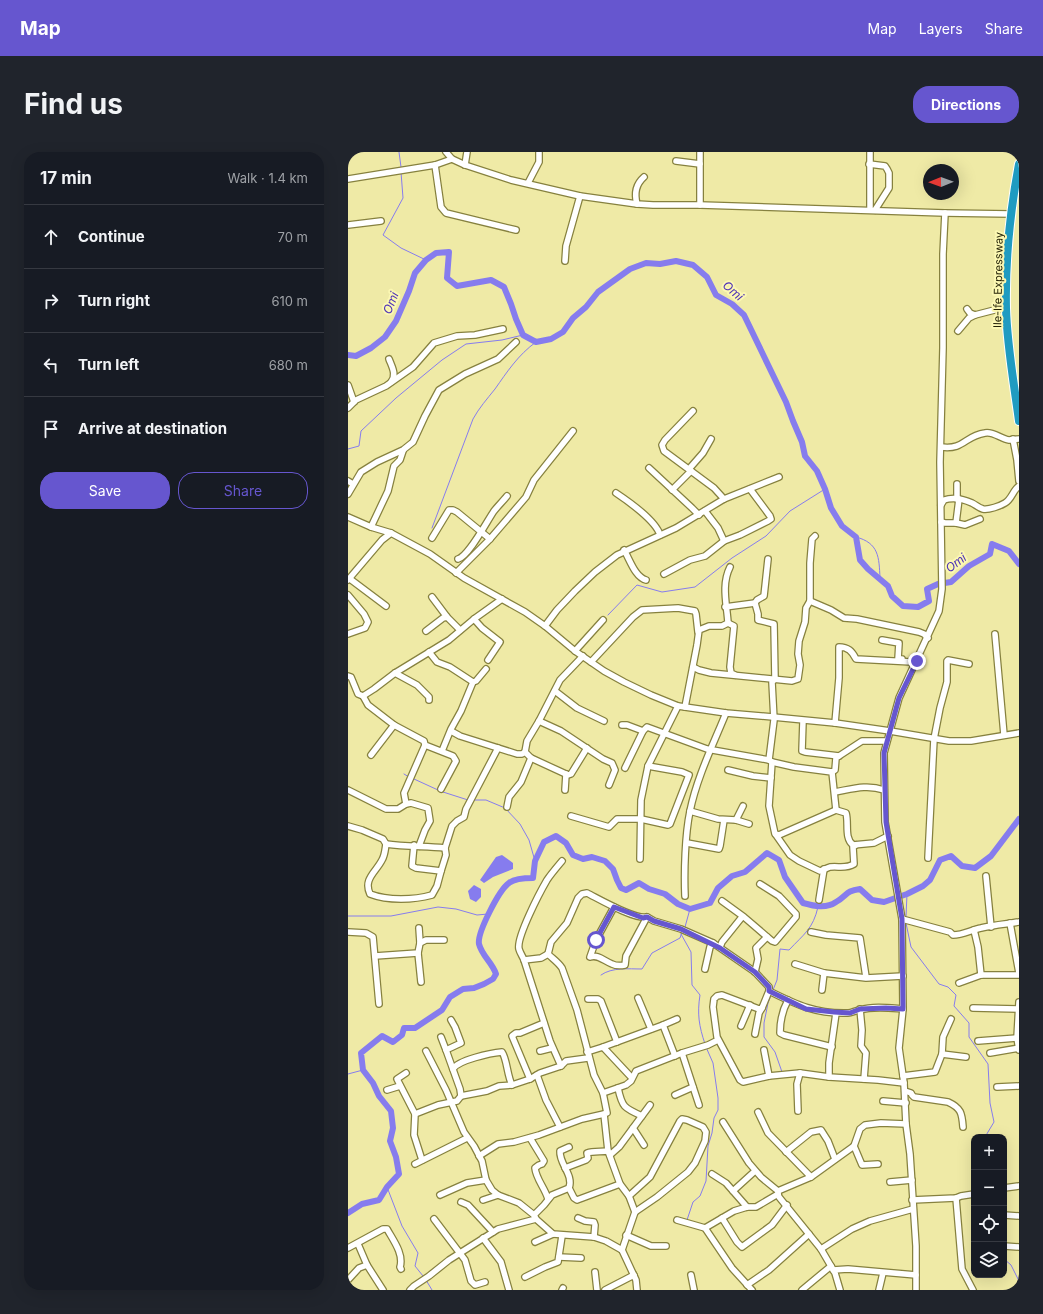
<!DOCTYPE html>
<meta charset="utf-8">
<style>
body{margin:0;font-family:Inter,sans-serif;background:#20242c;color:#f1f3f6}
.controls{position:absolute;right:12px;bottom:12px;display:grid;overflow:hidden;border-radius:8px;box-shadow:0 4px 16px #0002}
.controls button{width:36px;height:36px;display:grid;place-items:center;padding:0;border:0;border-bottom:1px solid #363941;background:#171b24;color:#f1f3f6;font:20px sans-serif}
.compass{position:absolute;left:575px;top:12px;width:36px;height:36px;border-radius:50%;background:#171b24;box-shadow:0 4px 16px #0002;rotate:269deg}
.stop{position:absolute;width:12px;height:12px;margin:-9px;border:3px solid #6656cf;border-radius:50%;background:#fff}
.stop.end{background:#6656cf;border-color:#fff;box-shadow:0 1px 4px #0008}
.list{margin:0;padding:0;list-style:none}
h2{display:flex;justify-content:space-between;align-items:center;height:52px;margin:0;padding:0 16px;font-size:17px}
h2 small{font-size:13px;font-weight:400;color:#9ea1a6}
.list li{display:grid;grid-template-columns:26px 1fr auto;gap:12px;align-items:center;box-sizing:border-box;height:64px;padding:0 16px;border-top:1px solid #363941}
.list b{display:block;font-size:15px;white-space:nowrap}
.list em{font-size:13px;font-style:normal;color:#9ea1a6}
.actions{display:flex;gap:8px;padding:12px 16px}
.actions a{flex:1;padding:9px 0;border:1px solid #6656cf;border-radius:16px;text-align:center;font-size:14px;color:#6656cf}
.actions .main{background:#6656cf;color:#fff}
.icon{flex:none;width:22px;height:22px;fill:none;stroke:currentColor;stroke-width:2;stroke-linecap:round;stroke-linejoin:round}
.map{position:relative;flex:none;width:671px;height:1138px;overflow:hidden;border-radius:16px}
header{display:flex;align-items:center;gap:24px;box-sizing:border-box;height:56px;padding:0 20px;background:#6656cf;color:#fff}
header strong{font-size:19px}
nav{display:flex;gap:22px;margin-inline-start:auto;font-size:14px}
.intro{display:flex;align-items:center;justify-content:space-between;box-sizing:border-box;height:96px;padding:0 24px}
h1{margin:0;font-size:28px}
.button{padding:10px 18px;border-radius:16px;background:#6656cf;color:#fff;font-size:14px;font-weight:700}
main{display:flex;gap:24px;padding:0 24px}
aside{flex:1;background:#171b24;border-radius:16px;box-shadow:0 4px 16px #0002}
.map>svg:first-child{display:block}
</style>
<header>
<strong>Map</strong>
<nav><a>Map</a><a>Layers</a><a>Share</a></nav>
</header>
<div class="intro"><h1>Find us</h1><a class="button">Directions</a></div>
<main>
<aside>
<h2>17 min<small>Walk · 1.4 km</small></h2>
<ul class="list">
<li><svg class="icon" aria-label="ahead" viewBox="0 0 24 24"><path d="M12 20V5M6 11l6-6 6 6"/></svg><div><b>Continue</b></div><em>70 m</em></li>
<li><svg class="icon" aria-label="right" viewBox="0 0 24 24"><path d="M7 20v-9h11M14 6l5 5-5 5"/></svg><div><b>Turn right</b></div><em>610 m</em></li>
<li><svg class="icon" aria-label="left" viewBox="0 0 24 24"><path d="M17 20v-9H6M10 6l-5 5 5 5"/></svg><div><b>Turn left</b></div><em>680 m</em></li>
<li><svg class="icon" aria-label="arrive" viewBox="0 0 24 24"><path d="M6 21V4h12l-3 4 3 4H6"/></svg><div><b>Arrive at destination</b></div></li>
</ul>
<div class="actions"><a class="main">Save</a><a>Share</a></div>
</aside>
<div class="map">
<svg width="671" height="1138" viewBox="0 0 671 1138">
<rect width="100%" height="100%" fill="#efeaa6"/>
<g fill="#867cee">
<path d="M154,703L165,711V717L145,725L136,731L132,728L148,705Z"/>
<path d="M126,733L133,737V745L128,750L122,747L120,739Z"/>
</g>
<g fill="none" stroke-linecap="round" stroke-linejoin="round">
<g stroke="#867cee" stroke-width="1">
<path d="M51,0L53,15"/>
<path d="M53,20L55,46L35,83L53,96L78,108"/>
<path d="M0,297L11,294L13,279L48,246L94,208L118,192L154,188L175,183"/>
<path d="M84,376L125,267C131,256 139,247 147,237C159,220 170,203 188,190"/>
<path d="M508,385C531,391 531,405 532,426"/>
<path d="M260,463L289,433L314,440L347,435L384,406L418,384L442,359L477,337"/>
<path d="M56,622L61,625"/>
<path d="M66,627L90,638"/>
<path d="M95,640L120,648"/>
<path d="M126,648H138L157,656L172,672L181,688L187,709"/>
<path d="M0,764H43L90,755L108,757L129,763L140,762"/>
<path d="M558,765L559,742"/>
<path d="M558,771L563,795L591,832L600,835L608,843L606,854L621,871V885L640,912L642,951L646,970L637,985"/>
<path d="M337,775L342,757"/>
<path d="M333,782L343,800L344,833L352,843C349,862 351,874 357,892"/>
<path d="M253,823C264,815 281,817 294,817L304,801L332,786L334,780"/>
<path d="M425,838L429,828L432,797L441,798C456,782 465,777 470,755"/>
<path d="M423,843L420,851L416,871V885L427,900L434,920"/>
<path d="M0,922L15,918"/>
<path d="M626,1012V1024"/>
<path d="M39,1035L54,1074L70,1101L67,1114L75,1124"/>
<path d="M339,1068L345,1050L352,1044L358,1029L360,994L364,981L366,966L370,958V946L365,911L358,895"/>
<path d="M656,1107L663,1113L671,1129"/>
<path d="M78,1128L84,1138"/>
</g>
<g stroke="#867cee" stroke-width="6">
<path d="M0,203L8,204L23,196L37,185L48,169L61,139L67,121L78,108L88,101L101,100L99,126L109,134L143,128L156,135L163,152L168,167L175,183L188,190L203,187L215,180L225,166L238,155L250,140L282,117L298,111L312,112L328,109L345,113L359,125L368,143L384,152L396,163L438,250L445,269L454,290L457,304L469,319L477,337L483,356L494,374L508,385L512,408L520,417L540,434L544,444L555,454L570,455L581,449L579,437L590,432L603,430L621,414L642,402L644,392L661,399L671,412"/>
<path d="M0,1061L14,1052L31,1048L39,1035L51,1022L48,1005L42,989L45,976L43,959L31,944L25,931L15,918L13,901L34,884L45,890L54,883L56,876H67L94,858L102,845L115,837L126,836L136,832L145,827L148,822C144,810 134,804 131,792C129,781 151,738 161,731C166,727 178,726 185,726L187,709L196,690L208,684L218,691L225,703L235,707L244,705L257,709L265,717L269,728L273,736L278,738L291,731L301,737L317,742L330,752L342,757L362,751L370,736L384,724L397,720L419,701L431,708L437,725L455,751C466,754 478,757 488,750C500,743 497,739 512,737L524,748L536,750L559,742L575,734L582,728L592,708L603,704L614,714L627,716L643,704L671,667"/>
</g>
<g stroke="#86813f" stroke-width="8">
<g id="minor">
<path d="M98,0L104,7L117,13L163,28L232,44L289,52L305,53H352L597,61L663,62"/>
<path d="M352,0V53"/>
<path d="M522,0V58"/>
<path d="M328,9L352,12"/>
<path d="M521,12L537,14L539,17L541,21V36L527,58"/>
<path d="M87,13L93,55L98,61L168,78"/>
<path d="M117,13L119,0"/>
<path d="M0,27L87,13L104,7"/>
<path d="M180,31L191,10V0"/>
<path d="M289,52C286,41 288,32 296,25"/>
<path d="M0,73L33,69"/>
<path d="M217,109L218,94L232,44"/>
<path d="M619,157L622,161L627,163L658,155"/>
<path d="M610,179L621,166L627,163"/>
<path d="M41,207C44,215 49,223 43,230"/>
<path d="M0,233L6,250"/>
<path d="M0,256L8,248L38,234L65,215L86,191L109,184L127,183L155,177"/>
<path d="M345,259L317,288L314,293L316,299L366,336L376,347"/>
<path d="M665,287L669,308L671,329"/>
<path d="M593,295C617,298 616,284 637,281C645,279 653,287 661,288C664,288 668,287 671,287"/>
<path d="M301,316L344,356L351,363"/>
<path d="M341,317L355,301L363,287"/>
<path d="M0,329L5,332"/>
<path d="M324,338L343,319"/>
<path d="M268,341C280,349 308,369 312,383"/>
<path d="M0,342L13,320L29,310L55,298L65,290L77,264L91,238L117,222L150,207L168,190"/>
<path d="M609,347V332"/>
<path d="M593,353L596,348C605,345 615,347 624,351C628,353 631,356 635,357C641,358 652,354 657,351C664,347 665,338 671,334"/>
<path d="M357,359L370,376L376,389"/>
<path d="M0,365L23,375L43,381L82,402L116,426L177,460L197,474L227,499L256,519L276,530L303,543L330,554L378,561L425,565L487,571L542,579L601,589H623L671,581"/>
<path d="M593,370L597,371H608L617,373L632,367"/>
<path d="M608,371L611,347"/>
<path d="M23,375L40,339L46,314L52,308L55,299"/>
<path d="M84,386L101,358H105L109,360L142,387"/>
<path d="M276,398C282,408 287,425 298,428"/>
<path d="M110,407C121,404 139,369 146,359C150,354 155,349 159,344"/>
<path d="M108,421L142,387L178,345L186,328L225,279"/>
<path d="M316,422L342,408L357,404L376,389L392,383L420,369L423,367L422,364L402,337"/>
<path d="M2,427L38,454"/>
<path d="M0,428L34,388L43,381"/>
<path d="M0,443L16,462L20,470L17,476L0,482"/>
<path d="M84,445L99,465L112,478"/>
<path d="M462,449L483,458L496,466L509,467L571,480L576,482L580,486"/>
<path d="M407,451L410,462V468L426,472L427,527L424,530L426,568L421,608L424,610L421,654L427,682L431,683L488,658L498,661C501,671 496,686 505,693L526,691L540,684"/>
<path d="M377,455L407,451L409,448L416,444L420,407"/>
<path d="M126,467L134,476L152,490L140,508"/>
<path d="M380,471L386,474L382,515L383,521L387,523"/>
<path d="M197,474L209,458L227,439L247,420L269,403L328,376L376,347L431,325"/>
<path d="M78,479L95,466L99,465"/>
<path d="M647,482L656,583"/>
<path d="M534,488L551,491L550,507H554"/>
<path d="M227,499L255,468"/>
<path d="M81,500L89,510L102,515L125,530L113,559L103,577L94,599"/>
<path d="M243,510L285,465L294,458L330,456L347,459L348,462L350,480"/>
<path d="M345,515L351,518L363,521L444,529L450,527L452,513L450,502L451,489L457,470L458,456L462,449V411L464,387L467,384"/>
<path d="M47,521L69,533L81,545V548"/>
<path d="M0,524L3,525L10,542L15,544L20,553L46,573L76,589L77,593L105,604L108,609L93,637"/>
<path d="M125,530L128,529L138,517"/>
<path d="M207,539L229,556L256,569"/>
<path d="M15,544L26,537L47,521L101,488L126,467L154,447"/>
<path d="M337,555L349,493L351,478L361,474H374L380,471C379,453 373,433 382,415"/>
<path d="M191,569L213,579L255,607L264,611L267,618L261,633"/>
<path d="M455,569L454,599L457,600L491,604"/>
<path d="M487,571L491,526V495C500,495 504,499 508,507L564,510L567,513"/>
<path d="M274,573H279L295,579"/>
<path d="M103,579L112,584L169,602H174L177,600"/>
<path d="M23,603L46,573"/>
<path d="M183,606L220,623L223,622L239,596"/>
<path d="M424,610L446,615L484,620L488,658"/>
<path d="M277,616L295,579L299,575L359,597L421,608"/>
<path d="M380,618L405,624L423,626"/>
<path d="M484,620L487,618L488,606L514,589H538"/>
<path d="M0,638L38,657H50L58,652L63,651L80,656L82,669L77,678L71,694"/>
<path d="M217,638L218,622"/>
<path d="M487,640C504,637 519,632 536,638"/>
<path d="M58,652L56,641L77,593"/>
<path d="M159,655L161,645L173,630L183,606L177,600L179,589L191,569L212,528L235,504"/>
<path d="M342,659L370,667L388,668L401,672"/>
<path d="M223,664L261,675L269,667H293L320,673L322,672L341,623L334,620L300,614"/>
<path d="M388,668L395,654"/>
<path d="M0,674L14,678L35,687L38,692C37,698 37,703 34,708C28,720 15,727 22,742C40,749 66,748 84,743L89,734L93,719"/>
<path d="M428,683L442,703L451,709L472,719C475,718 479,716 482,715C491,714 498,717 506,712L505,695L508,693"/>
<path d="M339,691L371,697L372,694L376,668"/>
<path d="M38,692C58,695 77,694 97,696"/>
<path d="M66,693L64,714L68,716L93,719L98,703L97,696L104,674L109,669L116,665L118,657L150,596"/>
<path d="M580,706L586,587L592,556L599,530V509L600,508L621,512"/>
<path d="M292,707L293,648L300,614L330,554"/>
<path d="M638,724L643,775"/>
<path d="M337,744C336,720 337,683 342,659C349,625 365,593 378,561"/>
<path d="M471,748L476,717"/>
<path d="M374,749L396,765L424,789L427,790L448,765V762L431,744L412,732"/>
<path d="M266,755L248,788L242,805C250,802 256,809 264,812C268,814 272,814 277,813L278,804L299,765"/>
<path d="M554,767L602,780L605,783C615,783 623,778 633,776C645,773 658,772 671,770"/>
<path d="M662,771L671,821"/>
<path d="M71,776L72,791"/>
<path d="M626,778L630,795L633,823"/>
<path d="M0,780L18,781L25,785L31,852"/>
<path d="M463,780L478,783L512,786L518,825"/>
<path d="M372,795L374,790L394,765"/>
<path d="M70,801L73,830"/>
<path d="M27,804L70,801L72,791L78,788H96"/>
<path d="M176,808L193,806L200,802"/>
<path d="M447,812L476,821L518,826L555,824"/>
<path d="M357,817L362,795L365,791"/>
<path d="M407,820L410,807L408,796L419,785"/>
<path d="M611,831L633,823H671"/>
<path d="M474,838L476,821"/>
<path d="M421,839L414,856L411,857L374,843L369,844L366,847L365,855L369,885L392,928L395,930L421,924L452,921L481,925L530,928L556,931"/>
<path d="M290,846L303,877"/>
<path d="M240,847H250L253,849L269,890"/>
<path d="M440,848C434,859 432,869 432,881L436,883L484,895"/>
<path d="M671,850L669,886L671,898"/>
<path d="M625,856L671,857"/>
<path d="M512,857L514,878L513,894L518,901L516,927"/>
<path d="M315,873L327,904"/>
<path d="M393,874L402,853"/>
<path d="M407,882L411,861L414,856"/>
<path d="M93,885L98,898"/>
<path d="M630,889L669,886"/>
<path d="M255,895L315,873L329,867"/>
<path d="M416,898L421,924"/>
<path d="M78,899L98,938L116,980L126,994L134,1009L138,1028L144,1038L150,1043L171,1051L186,1063L188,1067L205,1082L246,1085L258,1089L274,1098"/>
<path d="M192,899L204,896"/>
<path d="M239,900L255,895L284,926"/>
<path d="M334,901L351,953"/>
<path d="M642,901L671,896"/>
<path d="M594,902L618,905"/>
<path d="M213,914L202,889L176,808C175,805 172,801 171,797C168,786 192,740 199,728C203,722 209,715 214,709"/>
<path d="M105,917C110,908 143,901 154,900C159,907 159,923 164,933"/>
<path d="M58,921L49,927L67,962"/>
<path d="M189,923L198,948L212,975"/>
<path d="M555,924L587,920L594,902L595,885L603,867"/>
<path d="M481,925V911L488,861"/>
<path d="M182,927L164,884L168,881H172L196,871"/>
<path d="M649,935L671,934"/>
<path d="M270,936C274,955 276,956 294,964"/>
<path d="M39,938L52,934"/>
<path d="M557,939L563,941L564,943L566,945L600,950C613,956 614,961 615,975"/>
<path d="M255,941L278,933L283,929L288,919L334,901L360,893L370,888"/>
<path d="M327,943L345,935"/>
<path d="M113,944L139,939L151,934L164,933L182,927L192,921L213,914L218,909L240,906"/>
<path d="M535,949L558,951"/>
<path d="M450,959L449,932L452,921"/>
<path d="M410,960L420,981L463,1025"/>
<path d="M375,970L401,1011L413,1025L430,1039V1042L431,1045L473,1097L504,1077L522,1069L565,1057"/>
<path d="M285,976L296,993"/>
<path d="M182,986L196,1009L194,1012L191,1013L187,1016C188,1027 197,1036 200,1047"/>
<path d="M506,994L514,1013L530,1012"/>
<path d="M438,1000L463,980L473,978L480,989L487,1007"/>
<path d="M262,1003L271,995L302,953"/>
<path d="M131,1004L150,992L166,990L191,983L234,967L256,962"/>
<path d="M74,1008L66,983L67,962L90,953L109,949L113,944L112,937L98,898L113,891L107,875L103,868"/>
<path d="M67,1012L119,986"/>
<path d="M217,1016L238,1008L240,1006L239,1001C245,999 254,1000 260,999"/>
<path d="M364,1022L378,1031L399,1055"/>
<path d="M542,1030L564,1028"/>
<path d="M221,1036L226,1046L229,1048L272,1032"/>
<path d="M656,1036L671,1034"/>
<path d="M385,1039L407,1019"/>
<path d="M430,1039L463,1025L506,994L512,977L517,973L533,971L558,972"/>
<path d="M92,1043L119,1031L138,1028"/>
<path d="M281,1044L302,1025L332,969L334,967L339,968L355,975L358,980L357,989L347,1011L340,1020L309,1045L287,1060"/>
<path d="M608,1046L614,1117L625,1138"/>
<path d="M135,1048L150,1043"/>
<path d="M564,1048L608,1046L613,1044L626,1042"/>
<path d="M113,1050L120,1053L145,1080"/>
<path d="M186,1063L196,1053L204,1043L221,1036C226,1023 211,1012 212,999L221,995"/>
<path d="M656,1063L671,1064"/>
<path d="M230,1066L237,1069L246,1070L247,1073L246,1085"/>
<path d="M374,1066L389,1090L394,1095L424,1073L439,1053"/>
<path d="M86,1067L117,1108L123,1129L127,1133L137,1130"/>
<path d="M329,1068L357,1076L384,1116L404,1138"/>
<path d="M357,1076L386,1059L399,1055H408L430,1042"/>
<path d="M278,1083L303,1094H318"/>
<path d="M135,1086L153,1110L161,1138"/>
<path d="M187,1090L205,1082"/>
<path d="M10,1092L19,1113L35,1138"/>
<path d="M656,1094L671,1095"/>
<path d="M0,1096L35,1077H39C45,1088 56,1102 52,1115L53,1117"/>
<path d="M473,1097L487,1121L492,1138"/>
<path d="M211,1105L233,1106"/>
<path d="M485,1118L500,1117L568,1123"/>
<path d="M247,1120L249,1138"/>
<path d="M343,1123L346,1138"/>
<path d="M177,1125L197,1115L210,1110L214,1084"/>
<path d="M0,1128L11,1116L19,1113"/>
<path d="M399,1133L421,1118L461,1082"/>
<path d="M62,1138L66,1134L81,1124L101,1108L150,1077L188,1067"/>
<path d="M214,1138L215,1136"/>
<path d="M257,1138L286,1123"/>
<path d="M289,1138L288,1128L274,1098L287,1060L281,1044L272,1032L260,999L256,962L259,961L255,941L246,923L229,858L214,816C210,810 205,807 200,802L203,790L219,771L230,746L234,742L239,741C251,747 287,768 299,765L306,769L333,777L365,791L407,820L421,835V839C449,853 468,862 500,861C504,861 508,858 512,858C525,854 541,856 555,857"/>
<path d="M454,1138L483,1114"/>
<path d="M531,1138L535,1121"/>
<path d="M568,1138V1094L562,1002L558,972L556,931L551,896L555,857L554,767L537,670L536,601L551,546L591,459L594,437L592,310L595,196V102L597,61"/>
</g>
</g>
<g stroke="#fff" stroke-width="10">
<path id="highway" d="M671,12C662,60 657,108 658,156C659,194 666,231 671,269"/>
</g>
<use href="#minor" stroke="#fff" stroke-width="5.5"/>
<use href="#highway" stroke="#1f9bc1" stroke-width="8"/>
</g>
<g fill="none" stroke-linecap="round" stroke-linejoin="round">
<path stroke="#6656cf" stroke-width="5" d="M248,788L266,755L295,766L299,765L306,769L333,777L372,796L407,820L421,835V839L458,857L486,860L502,861L512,857L538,856L555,857L554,767L538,670L536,601L551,546L569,509"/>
</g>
<g text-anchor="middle" stroke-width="4" stroke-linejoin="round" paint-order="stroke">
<g font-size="11" fill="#242206" stroke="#fcf8b3">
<text transform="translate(650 128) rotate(-89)" y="4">Ile-Ife Expressway</text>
</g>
<g font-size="12" font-style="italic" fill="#4e32b7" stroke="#fcf8b3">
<text transform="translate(385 139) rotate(41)" y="4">Omi</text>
<text transform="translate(43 151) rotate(-68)" y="4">Omi</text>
<text transform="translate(608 411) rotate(-37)" y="4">Omi</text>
</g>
</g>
</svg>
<div class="controls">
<button>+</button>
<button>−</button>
<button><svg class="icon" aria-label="locate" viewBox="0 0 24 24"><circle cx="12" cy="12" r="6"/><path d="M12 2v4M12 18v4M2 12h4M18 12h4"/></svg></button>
<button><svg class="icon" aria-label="layers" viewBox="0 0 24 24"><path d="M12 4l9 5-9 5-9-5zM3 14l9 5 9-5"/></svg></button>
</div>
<svg class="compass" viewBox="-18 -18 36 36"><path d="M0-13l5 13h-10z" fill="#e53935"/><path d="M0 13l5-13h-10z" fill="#9ea1a6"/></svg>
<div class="stop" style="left:248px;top:788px"></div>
<div class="stop end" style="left:569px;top:509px"></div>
</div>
</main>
